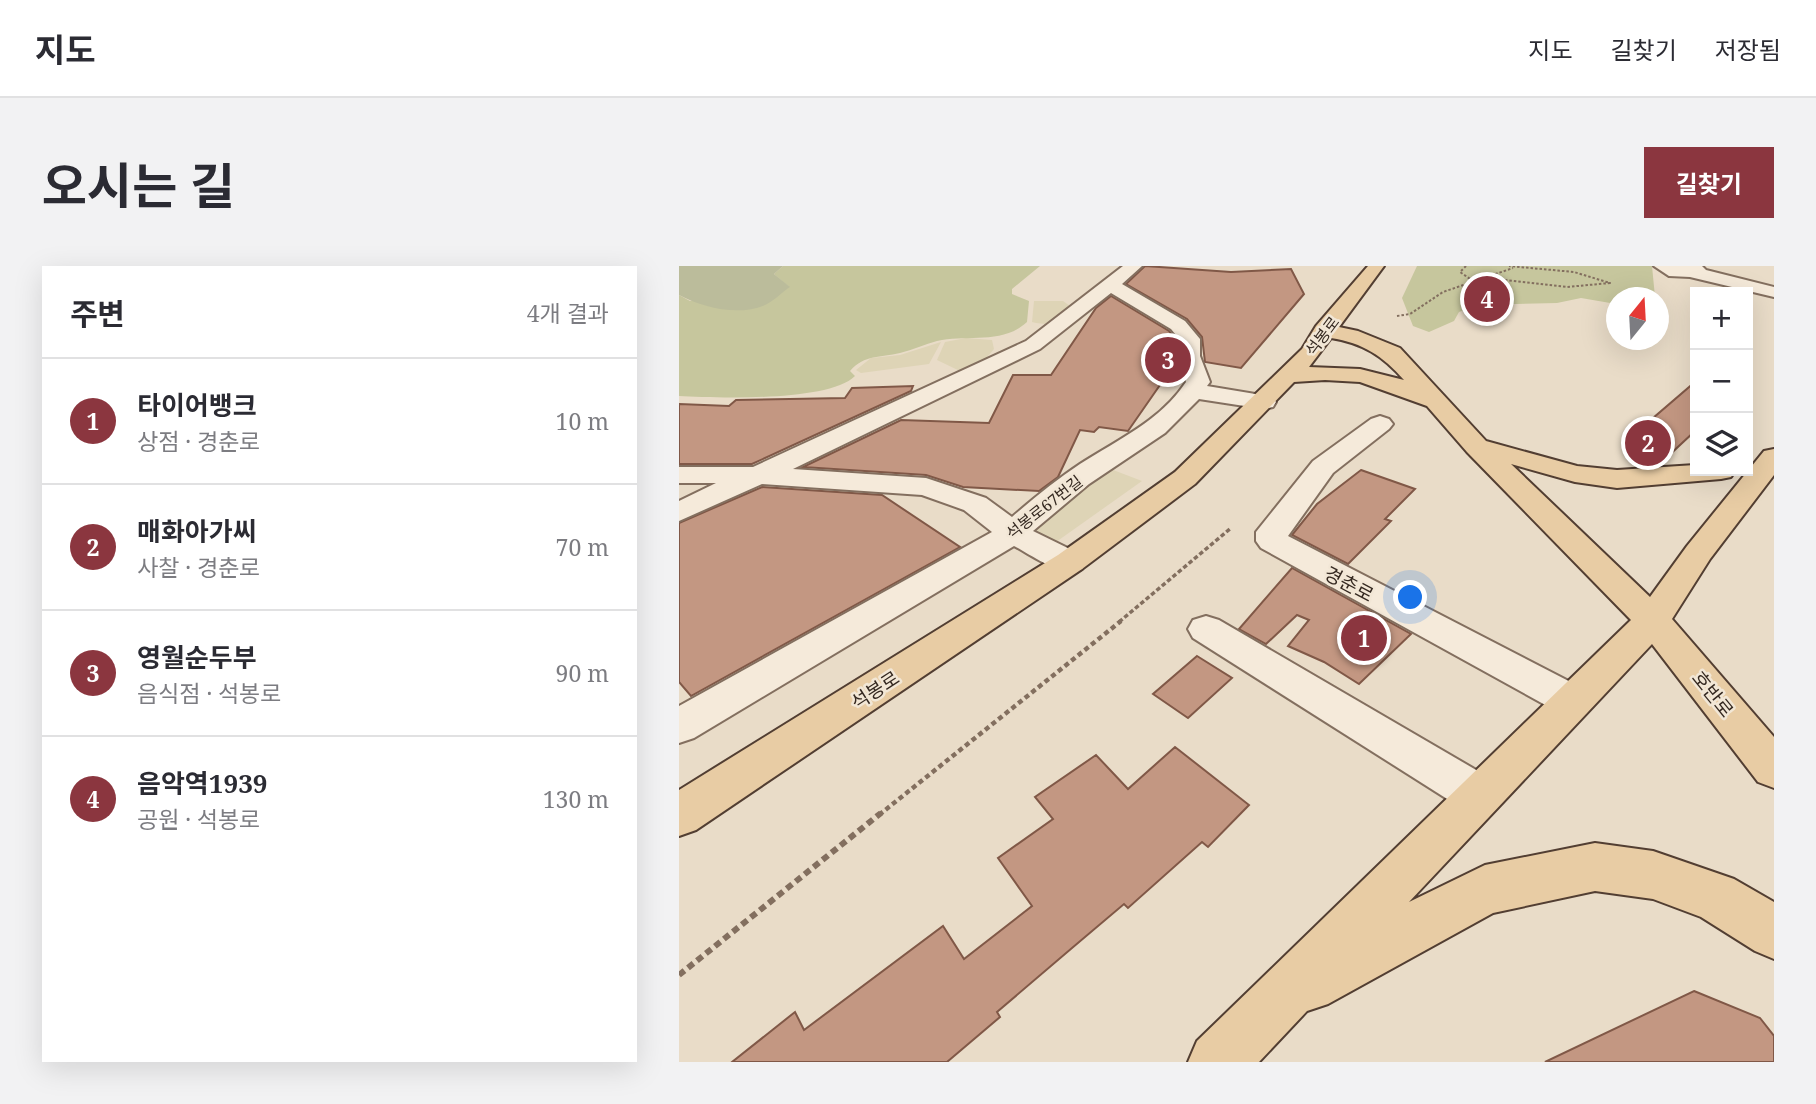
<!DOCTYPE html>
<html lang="ko">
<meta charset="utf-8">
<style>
body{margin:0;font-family:"Noto Serif","Noto Sans KR",serif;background:#f2f2f3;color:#2b2b33}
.controls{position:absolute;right:21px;top:21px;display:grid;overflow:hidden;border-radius:0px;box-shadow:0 7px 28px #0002}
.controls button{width:63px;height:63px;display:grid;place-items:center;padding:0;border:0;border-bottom:2px solid #e1e1e2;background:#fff;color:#2b2b33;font:35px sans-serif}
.compass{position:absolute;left:927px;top:21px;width:63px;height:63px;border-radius:50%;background:#fff;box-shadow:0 7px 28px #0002;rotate:18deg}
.you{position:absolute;left:732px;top:332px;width:24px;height:24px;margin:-18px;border:5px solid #fff;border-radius:50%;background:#1a73e8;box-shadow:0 0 0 10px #1a73e833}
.badge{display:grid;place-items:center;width:46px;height:46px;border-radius:50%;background:#8b363f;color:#fff;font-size:23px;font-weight:700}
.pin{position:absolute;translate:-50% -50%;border:4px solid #fff;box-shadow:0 2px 7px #0006}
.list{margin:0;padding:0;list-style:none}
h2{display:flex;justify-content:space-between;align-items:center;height:91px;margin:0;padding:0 28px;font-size:30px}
h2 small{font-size:23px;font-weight:400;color:#7c7c81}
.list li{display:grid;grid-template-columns:46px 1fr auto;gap:21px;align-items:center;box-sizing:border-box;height:126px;padding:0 28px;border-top:2px solid #e1e1e2}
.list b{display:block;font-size:26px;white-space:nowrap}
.list p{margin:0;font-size:23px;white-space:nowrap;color:#7c7c81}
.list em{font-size:23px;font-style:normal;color:#7c7c81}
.icon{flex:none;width:38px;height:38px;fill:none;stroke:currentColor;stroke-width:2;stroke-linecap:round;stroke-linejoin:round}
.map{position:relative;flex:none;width:1095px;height:796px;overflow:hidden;border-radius:0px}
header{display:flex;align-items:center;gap:42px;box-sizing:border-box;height:98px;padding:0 35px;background:#fff;border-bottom:2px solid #e1e1e2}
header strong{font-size:33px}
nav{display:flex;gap:38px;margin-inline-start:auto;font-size:24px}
.intro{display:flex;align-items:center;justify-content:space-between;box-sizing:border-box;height:168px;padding:0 42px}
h1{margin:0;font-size:49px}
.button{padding:18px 32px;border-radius:0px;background:#8b363f;color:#fff;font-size:24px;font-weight:700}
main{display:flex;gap:42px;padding:0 42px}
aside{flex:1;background:#fff;border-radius:0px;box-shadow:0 7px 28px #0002}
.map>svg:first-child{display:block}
</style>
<header>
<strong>지도</strong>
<nav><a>지도</a><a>길찾기</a><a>저장됨</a></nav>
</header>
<div class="intro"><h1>오시는 길</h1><a class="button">길찾기</a></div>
<main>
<aside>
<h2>주변<small>4개 결과</small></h2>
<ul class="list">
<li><span class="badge">1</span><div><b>타이어뱅크</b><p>상점 · 경춘로</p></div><em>10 m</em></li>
<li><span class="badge">2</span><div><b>매화아가씨</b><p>사찰 · 경춘로</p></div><em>70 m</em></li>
<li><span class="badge">3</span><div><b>영월순두부</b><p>음식점 · 석봉로</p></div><em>90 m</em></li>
<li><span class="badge">4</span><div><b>음악역1939</b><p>공원 · 석봉로</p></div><em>130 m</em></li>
</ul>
</aside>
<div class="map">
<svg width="1095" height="796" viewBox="0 0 1095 796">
<rect width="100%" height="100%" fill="#e9dcc8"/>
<g fill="#ded4b6">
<path d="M355,35H384L391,40L366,58L357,57L353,56Z"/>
<path d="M287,72L313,74L315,83L303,97L285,107L258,94L266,76Z"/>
<path d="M262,76L250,98L182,107L177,104L192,92L221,89Z"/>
<path d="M429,202L463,215L377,276L351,264Z"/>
</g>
<g fill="#c6c69d">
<path d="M104,0H361L333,23V28L350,35L348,56C323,79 288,68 258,75C246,78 234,84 221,87C201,92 186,88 171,105L176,110C150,136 38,132 0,130V29L11,35L95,31L110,21L95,8Z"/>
<path d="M738,0H973L976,31L938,32L937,38L902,32L878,37L798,39L780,46L775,55L750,66L734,60L723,32Z"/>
</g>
<path fill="#bbbc9b" d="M0,0H104L95,8L111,21C103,26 96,34 88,38C62,51 24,42 0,29Z"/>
<g fill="#c39782" stroke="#805847" stroke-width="2">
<path d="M466,0L552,6L612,3L625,28L562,102L526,96L523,71L508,53L447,18Z"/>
<path d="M432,30L490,65L498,75V97L490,119H481L449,165L420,161L415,166L401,164L379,211L360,225L284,221L247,209L124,201L222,154L310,157L334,109H372L417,42Z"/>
<path d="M1016,116V165L987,192L945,177Z"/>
<path d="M234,120L232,125L73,198H0V138L50,140L57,134L166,132L173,122Z"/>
<path d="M682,204L736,223L706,253L712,255L669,298L613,269L638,238Z"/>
<path d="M83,221L203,229L281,281L12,430L0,416V257Z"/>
<path d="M613,302L732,368L680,418L645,396L609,380L630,354L618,349L587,378L560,363Z"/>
<path d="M518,390L553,412L509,452L474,428Z"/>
<path d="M496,481L570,539L529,581L523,576L449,642L445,638L393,682L318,746L321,751L268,796H53L116,746L125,764L264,660L285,693L353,640L319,592L374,553L356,531L417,489L449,523Z"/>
<path d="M1015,725L1081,752L1095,770V796H866Z"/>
</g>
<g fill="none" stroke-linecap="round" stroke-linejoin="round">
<g stroke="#836f5f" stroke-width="4">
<g id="minor">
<path d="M444,0H463L443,18L506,55L521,73V90L531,116L528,120L594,131L597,136L594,141L585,143L520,133L486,167L410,218L354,265L403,289L407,296L403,303C379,310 356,291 335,280L15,472L0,477V440L313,266L285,244L243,229L83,218L0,255V235L37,217H0V201H74L347,75ZM432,27L492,63L501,74L499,90L507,116C481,155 440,173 401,198C377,214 355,232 333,251L307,232L247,212L114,203L361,83Z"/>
<path d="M975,0H1023L1027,4L1095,21V31L1011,11L990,10Z"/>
<path d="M701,150L710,153L714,158L710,163L654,207L609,270L907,424L913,435L907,446L893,451L879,446L582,282L577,275V266L634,195L692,153Z"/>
<path d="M527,350L540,354L816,515L823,529L816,543L800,549L784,543L514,372L509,363L514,354Z"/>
</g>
</g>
<g stroke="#523e32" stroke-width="4">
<path id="major" d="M689,0H705L660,61L679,65L721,82L807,175L898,200L938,204L1016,199V205H1056L1052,211L1042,213L938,222L896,216L832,198L971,331L1008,280L1085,185L1095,183V209L1031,293L993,353L1095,471V522L1079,516L973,378L730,636L806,599L916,577L974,585L1055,613L1095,636V693L1076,685L1022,651L974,633L916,625L814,647L649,738L628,745L580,796H509L518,775L952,354L788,186L748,140L681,116L646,114L615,116L516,218L403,303L17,564L0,570V524L379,289L496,206L623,83L637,60ZM652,72C684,77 704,90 725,114L681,103L630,101Z"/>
</g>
<g stroke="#836f5f" stroke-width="2" stroke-dasharray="2.5 2" stroke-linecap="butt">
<path d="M787,0L781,6L794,15"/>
<path d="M808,12L888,21L931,17L895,6L830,0"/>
<path d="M718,50L731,48L764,26L834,2"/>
</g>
<path stroke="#836f5f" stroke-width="3.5" stroke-dasharray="4.5 2.5" stroke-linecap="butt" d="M440,356L552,262"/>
<path stroke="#836f5f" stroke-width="4.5" stroke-dasharray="5 3.5" stroke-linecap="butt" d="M200,549L442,355"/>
<path stroke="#836f5f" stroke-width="6" stroke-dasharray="7 4.5" stroke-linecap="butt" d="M0,709L202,547"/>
<use href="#minor" fill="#f5eada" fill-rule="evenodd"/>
<use href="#major" fill="#e8cca4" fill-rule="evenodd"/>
</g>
<g text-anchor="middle" stroke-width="5" stroke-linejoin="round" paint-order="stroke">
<g font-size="16" fill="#352921" stroke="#f2e7d6">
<text transform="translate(643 70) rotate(-53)" y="6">석봉로</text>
<text transform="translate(365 241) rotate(-38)" y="6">석봉로67번길</text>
</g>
<g font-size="19" fill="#352921" stroke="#f2e7d6">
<text transform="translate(670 318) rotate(28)" y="7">경춘로</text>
<text transform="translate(196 424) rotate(-33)" y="7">석봉로</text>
<text transform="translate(1034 428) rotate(51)" y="7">호반로</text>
</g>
</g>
</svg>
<div class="controls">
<button>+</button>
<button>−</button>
<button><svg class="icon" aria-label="layers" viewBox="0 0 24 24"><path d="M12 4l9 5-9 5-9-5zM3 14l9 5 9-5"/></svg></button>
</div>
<svg class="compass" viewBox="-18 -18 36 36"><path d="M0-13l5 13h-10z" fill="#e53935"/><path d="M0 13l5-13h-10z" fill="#7c7c81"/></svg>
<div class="you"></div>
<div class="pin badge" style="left:685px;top:372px">1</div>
<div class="pin badge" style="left:969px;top:177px">2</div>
<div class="pin badge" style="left:489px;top:94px">3</div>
<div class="pin badge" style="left:808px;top:33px">4</div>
</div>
</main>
